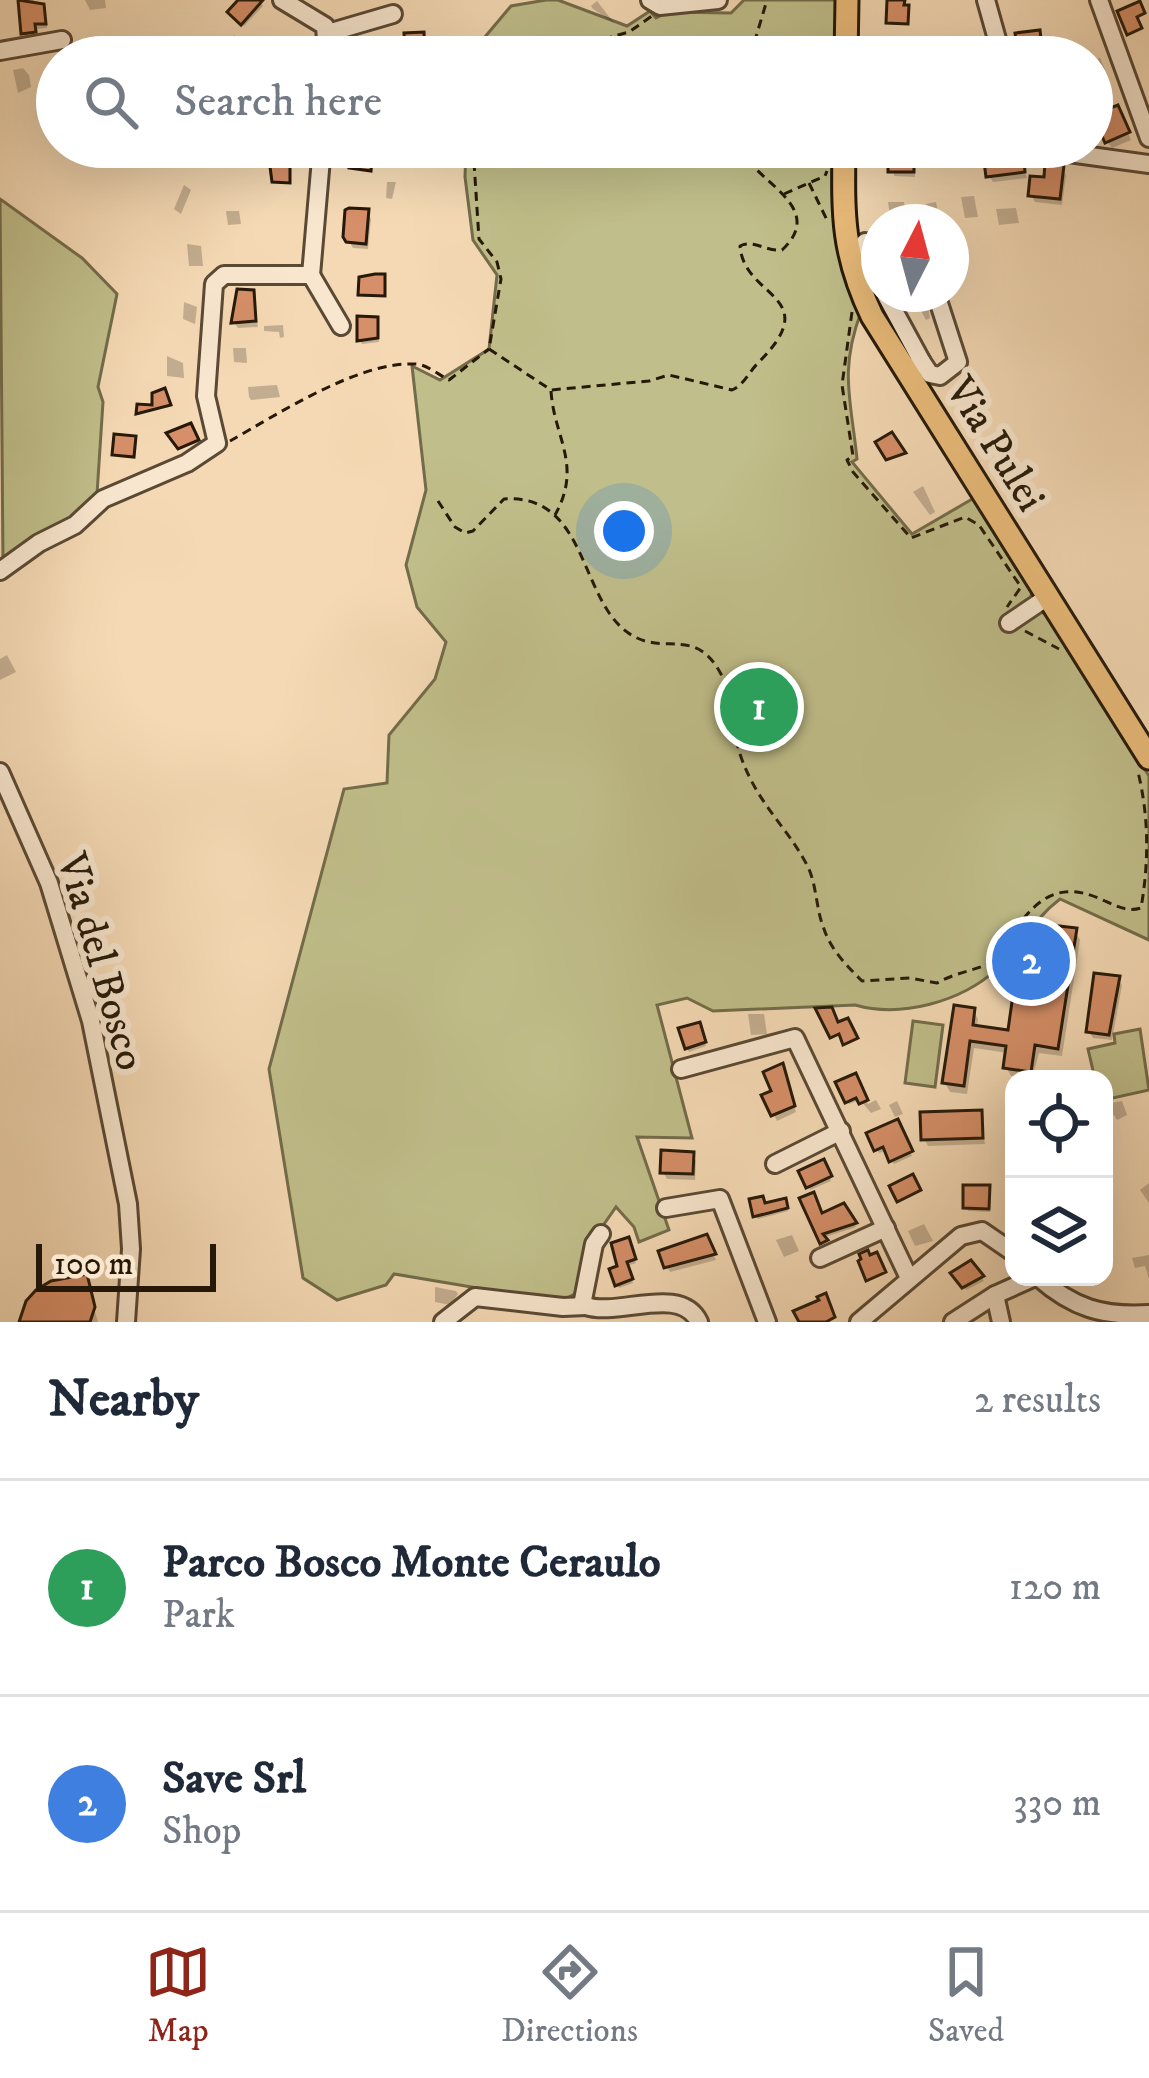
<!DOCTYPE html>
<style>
body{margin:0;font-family:"IM FELL DW Pica",serif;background:#f2f2f3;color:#1f2937}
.controls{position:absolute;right:36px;bottom:36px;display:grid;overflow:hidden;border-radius:24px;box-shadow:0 12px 48px #0002}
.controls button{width:108px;height:108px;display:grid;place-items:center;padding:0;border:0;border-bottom:3px solid #e0e1e3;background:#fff;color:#1f2937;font:60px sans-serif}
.compass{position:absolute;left:861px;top:204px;width:108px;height:108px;border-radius:50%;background:#fff;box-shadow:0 12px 48px #0002;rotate:6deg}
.scale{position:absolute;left:36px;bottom:30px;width:180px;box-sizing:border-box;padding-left:12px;border:6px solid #261909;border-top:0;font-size:33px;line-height:42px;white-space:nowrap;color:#261909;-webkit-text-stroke:9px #f8e6ce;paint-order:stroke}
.you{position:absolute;left:624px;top:531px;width:42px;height:42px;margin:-30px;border:9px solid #fff;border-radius:50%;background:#1a73e8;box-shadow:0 0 0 18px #1a73e833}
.badge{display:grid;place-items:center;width:78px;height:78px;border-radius:50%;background:#8f2418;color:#fff;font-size:39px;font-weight:700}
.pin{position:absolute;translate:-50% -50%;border:6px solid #fff;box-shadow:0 3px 12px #0006}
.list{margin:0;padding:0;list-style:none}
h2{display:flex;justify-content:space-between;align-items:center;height:156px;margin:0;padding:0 48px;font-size:51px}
h2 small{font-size:39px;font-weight:400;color:#747a83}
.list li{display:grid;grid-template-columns:78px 1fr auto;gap:36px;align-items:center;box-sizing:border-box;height:216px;padding:0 48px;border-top:3px solid #e0e1e3}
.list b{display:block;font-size:45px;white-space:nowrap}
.list p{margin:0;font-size:39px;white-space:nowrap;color:#747a83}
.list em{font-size:39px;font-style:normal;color:#747a83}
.icon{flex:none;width:66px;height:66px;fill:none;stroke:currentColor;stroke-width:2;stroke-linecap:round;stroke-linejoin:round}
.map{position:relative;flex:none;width:1149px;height:1322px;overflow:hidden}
.search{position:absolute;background:#fff;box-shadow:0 12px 48px #0002;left:36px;right:36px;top:36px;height:132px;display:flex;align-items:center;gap:30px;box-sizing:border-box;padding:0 42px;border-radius:66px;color:#747a83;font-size:45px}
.sheet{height:588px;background:#fff}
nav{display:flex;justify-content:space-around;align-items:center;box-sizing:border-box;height:168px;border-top:3px solid #e0e1e3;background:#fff;font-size:33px;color:#747a83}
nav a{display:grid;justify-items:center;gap:6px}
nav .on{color:#8f2418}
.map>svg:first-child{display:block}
</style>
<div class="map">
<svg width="1149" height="1322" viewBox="0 0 1149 1322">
<rect width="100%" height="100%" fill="#f4d9b4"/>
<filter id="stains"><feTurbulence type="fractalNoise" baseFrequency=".00167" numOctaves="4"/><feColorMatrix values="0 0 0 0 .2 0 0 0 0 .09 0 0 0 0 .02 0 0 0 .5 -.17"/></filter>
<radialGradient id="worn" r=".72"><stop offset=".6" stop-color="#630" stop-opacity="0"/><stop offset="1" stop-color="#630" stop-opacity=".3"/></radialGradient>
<g fill="#c0be8a" stroke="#736c4a" stroke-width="3">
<path d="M546,0H558L627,26L650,11L656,18L668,12L731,13L744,0H836V57H485L479,44L511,6Z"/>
<path d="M466,147H836C835,206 834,258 861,312C839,371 851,399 857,459L852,462L912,534L974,498L1032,590L1030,603L1036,612L1046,613L1149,776V940L1060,899C1031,921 1021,947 997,969C961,1002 901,1018 855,1005L713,1011L687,998L657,1005L692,1138L637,1137L669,1230L639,1242L634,1227L616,1207L591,1243L578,1292L560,1302L394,1274L386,1285L337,1300L303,1278L269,1069L344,789L387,783L389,735L435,679L446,642L417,607L406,565L426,490L412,366L440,380L489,349L497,275L473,240L465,177Z"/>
<path d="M0,199L82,258L117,294L98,387L103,402L97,494L91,506L3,563Z"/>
<path d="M913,1021L943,1025L935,1087L905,1083Z"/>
<path d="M1140,1029L1149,1090L1104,1100V1079H1095L1088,1049L1115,1043L1114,1034Z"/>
</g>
<g fill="#0003">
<path d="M21,0H34V7H43L46,12L47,28L36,29L37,37L26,38L24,33Z"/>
<path d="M85,0H105L106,8L90,10Z"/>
<path d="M242,0H259L263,6L244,26L233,16Z"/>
<path d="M597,1L614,23L593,9L591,6Z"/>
<path d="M234,35L246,49L242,54L230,39Z"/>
<path d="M114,39L131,57H111L103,47Z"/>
<path d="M364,39L366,44L344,50L342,46Z"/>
<path d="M277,40L288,50V57L271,53L269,49Z"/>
<path d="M981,46L985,57H954L952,52Z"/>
<path d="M1100,58L1109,79L1092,84V60Z"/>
<path d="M23,68L29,75L31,87L18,93L13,70Z"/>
<path d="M1120,115L1131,140L1112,148L1108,142Z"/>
<path d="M891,147L930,150L933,161H915V177L894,176Z"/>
<path d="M1022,164L1027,178L993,182L989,176Z"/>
<path d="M1062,168L1066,175L1062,205L1035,202L1031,195Z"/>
<path d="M387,182H396L392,199L386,198Z"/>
<path d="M184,185L191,190L181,214L174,209Z"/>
<path d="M974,196L978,217L965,218L961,197Z"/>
<path d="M888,202H904L907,221L891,222Z"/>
<path d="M936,202L938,212L925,216L926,204Z"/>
<path d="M1016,208L1019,223L999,225L996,209Z"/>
<path d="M226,211H239L241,224L228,225Z"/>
<path d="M367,212L371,219L368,249L353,248L346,236Z"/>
<path d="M187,244L201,246L203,266H189Z"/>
<path d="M252,293L258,327L238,328L234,322Z"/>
<path d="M912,294H926L930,318L926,320Z"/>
<path d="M184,302L197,307L195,324L183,319Z"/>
<path d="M377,320L379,342L362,344L360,340Z"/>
<path d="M283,325L284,337L280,338L279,332L264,331V326Z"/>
<path d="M233,348H246L247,363L234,362Z"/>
<path d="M167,356L183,363L184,378L167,376Z"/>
<path d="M277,385L280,397L251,400L249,397L248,387Z"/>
<path d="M923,486L935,512L930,515L913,492Z"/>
<path d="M7,655L16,672L0,680V659Z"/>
<path d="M1075,931L1080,940L1062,1056L1039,1053L1032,1079L1011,1076L1006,1067L1008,1053L974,1048L967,1094L950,1092L945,1083L973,1011L978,1019L977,1029L1011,1034Z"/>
<path d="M1118,979L1122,985L1112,1040L1093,1038L1089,1031Z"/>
<path d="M748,1014H764L767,1034L751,1035Z"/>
<path d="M701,1029L706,1046L689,1052L687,1048Z"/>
<path d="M785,1072L796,1112L777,1121L765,1096L775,1092Z"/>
<path d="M855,1077L868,1104L876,1100L881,1109L871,1113L860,1100L849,1104L839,1084Z"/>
<path d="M897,1101L903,1114L895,1117L889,1105Z"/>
<path d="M1122,1101L1127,1115L1117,1120L1114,1115L1109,1116L1105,1104Z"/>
<path d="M980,1113L985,1144L928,1146L924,1139Z"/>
<path d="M897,1123L912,1156L894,1164L887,1150L879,1153L870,1135Z"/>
<path d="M692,1155L696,1161L695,1180L667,1179L663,1172Z"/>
<path d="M823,1163L831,1181L810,1190L802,1173Z"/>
<path d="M1104,1173L1106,1177L1108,1215H1104Z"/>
<path d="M1149,1183V1203L1140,1190Z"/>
<path d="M988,1188L990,1212L968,1211L966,1208Z"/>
<path d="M812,1196L821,1216L843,1207L856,1227L822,1238L825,1246L803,1200Z"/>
<path d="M786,1205L788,1211L758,1219L756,1216L764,1207Z"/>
<path d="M924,1224L933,1241L915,1246L908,1231Z"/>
<path d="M792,1235L799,1251L784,1257L776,1240Z"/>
<path d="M705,1237L716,1260L670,1272L667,1266Z"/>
<path d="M627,1241L636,1263L627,1266L633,1283L619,1288L613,1271L620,1268Z"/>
<path d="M1149,1255V1279L1145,1266L1135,1268L1132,1258Z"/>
<path d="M970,1264L984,1281L966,1290L954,1274Z"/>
<path d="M85,1277L98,1322H23Z"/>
<path d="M435,1287L456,1291L458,1294L450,1305L435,1302Z"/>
</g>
<g fill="#d68f68" stroke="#261909" stroke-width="3">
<path d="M18,0L44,4L46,24H35L36,32L21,34Z"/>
<path d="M238,0H263L241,25L227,12Z"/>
<path d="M887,0H905L904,5H909L908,24L886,23Z"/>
<path d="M1140,1L1145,13L1137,17L1142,28L1127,35L1117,11Z"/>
<path d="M1040,30L1043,57H1018L1015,33Z"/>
<path d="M424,32L425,57H405L404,33Z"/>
<path d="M1118,105L1130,132L1105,143L1093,115Z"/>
<path d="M351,147L373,148L371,171L349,168Z"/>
<path d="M888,147H932L931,157H914V172H888Z"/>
<path d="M1013,150L1019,161H1024L1025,172L986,177L983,154Z"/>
<path d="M269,159L290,160V183L272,182Z"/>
<path d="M1045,163L1064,165L1060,199L1028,196L1030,176L1044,177Z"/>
<path d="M349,208L369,209L366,244L346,242L343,237L345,210Z"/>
<path d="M375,274H385V296L358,295L359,277Z"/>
<path d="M237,289L254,290L256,321L231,323Z"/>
<path d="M357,316L378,317V338L357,341Z"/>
<path d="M165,388L171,405L136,414L137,404L152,405V393Z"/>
<path d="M191,423L199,440L178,449L166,433Z"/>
<path d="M892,432L906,453L886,460L875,442Z"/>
<path d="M114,434L136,436L134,457L112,455Z"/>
<path d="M1059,926L1077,928L1058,1049L1035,1045L1031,1072L1003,1068L1006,1046L970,1041L964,1086L942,1083L954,1005L975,1008L973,1025L1008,1030L1020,945L1056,950Z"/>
<path d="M1094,973L1120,976L1109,1035L1086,1032Z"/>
<path d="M832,1007L838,1022L848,1018L858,1038L843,1045L839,1034L830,1038L815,1008Z"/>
<path d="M700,1022L706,1042L685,1049L678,1028Z"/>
<path d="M783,1063L795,1106L771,1116L761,1095L771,1091L763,1072Z"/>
<path d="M856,1073L868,1100L859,1104L856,1098L845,1103L835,1082Z"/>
<path d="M982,1110L983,1138L921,1140L920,1112Z"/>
<path d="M898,1119L913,1151L889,1162L883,1147L874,1151L866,1133Z"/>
<path d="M661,1150L694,1152L693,1174L660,1173Z"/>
<path d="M824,1159L832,1176L806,1188L798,1171Z"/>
<path d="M913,1174L921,1190L897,1202L889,1186Z"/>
<path d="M963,1185H990L989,1209L963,1208Z"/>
<path d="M814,1192L822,1213L844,1203L857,1223L823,1234L828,1240L820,1244L799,1198Z"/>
<path d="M763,1196L765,1203L786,1198L788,1208L753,1217L749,1199Z"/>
<path d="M707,1234L716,1254L664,1268L658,1251Z"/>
<path d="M629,1237L636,1259L627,1262L633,1279L615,1286L609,1269L617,1266L611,1243Z"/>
<path d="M868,1250L870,1255L877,1252L886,1272L866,1281L858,1261L861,1259L859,1254Z"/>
<path d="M971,1260L984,1276L962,1288L950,1273Z"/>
<path d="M87,1274L95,1307L90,1322H19L26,1301L36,1290L51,1281Z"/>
<path d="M826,1293L835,1317L826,1322H799L793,1311L819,1300L817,1297Z"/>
</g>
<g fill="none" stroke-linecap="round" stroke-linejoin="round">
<g stroke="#5a4934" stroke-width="22">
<g id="minor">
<path d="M282,0L325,26L327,57"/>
<path d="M650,0L660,6L718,0"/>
<path d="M986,0L1002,57"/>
<path d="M1099,0L1149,138"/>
<path d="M328,33L393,14"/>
<path d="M0,51L62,40"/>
<path d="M1025,147L1149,164"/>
<path d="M865,242L870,266L879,282"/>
<path d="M311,275L341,326"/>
<path d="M885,294L922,362L912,368"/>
<path d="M922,362L930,374L940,376L958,362L936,294"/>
<path d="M0,571L39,543L75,525L103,499L187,463L217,443L206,396L214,284L224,275H311L322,147"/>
<path d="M1009,623L1046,598"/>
<path d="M0,772L49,883L91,1021L128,1204L131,1249L126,1322"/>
<path d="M681,1069L795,1038L909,1278"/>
<path d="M775,1164L841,1131"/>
<path d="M666,1208L720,1199L767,1322"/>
<path d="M601,1234L594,1244L583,1300L586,1306C618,1317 681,1284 699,1322"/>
<path d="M820,1258L886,1228"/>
<path d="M1038,1277C1073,1308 1103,1317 1149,1314"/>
<path d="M995,1295L1001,1322"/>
<path d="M443,1322L475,1297L563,1307L586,1306"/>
<path d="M859,1322L961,1236L982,1231L1014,1253"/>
<path d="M953,1322L995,1295L1035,1277"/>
</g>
</g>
<g stroke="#261909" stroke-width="27">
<g id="major">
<path d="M846,57L847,0"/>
<path d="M844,147C843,215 842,253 872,316L1149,758"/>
</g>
</g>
<g stroke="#261909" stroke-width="3" stroke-dasharray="9 6" stroke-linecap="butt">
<path d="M599,57L611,37L629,32L652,16"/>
<path d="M750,57L767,0"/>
<path d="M473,147L479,239L497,262L501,279L489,349L551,390L649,381L669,375L732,390C745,384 748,373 758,363C826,295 744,299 740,246C754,239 766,252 782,250C829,206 752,181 740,147"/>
<path d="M809,183L828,222"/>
<path d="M784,194L825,176L827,171"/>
<path d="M852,312L842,385L853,456L847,460L853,472L911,538L965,517L979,525L1021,587L1007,607"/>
<path d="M551,391C554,438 583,465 555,515"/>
<path d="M230,441C278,414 359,361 415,364C426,364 439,375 449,380L489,349"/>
<path d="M438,501L455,527L465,533L473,531L504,499C591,493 578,608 635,637C668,654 697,627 722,676C734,700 732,732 741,757C758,805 787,826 808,867C817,886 816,910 824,929C831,950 847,966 862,981L910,978L937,983C956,972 976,971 994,961C1025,916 1045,872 1105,901C1118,907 1128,912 1141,908C1149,862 1149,817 1138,772"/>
<path d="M1025,631L1059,649"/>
</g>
<use href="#minor" stroke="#f8e6ce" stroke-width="16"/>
<use href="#major" stroke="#eabc7a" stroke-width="21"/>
</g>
<g text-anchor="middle" stroke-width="12" stroke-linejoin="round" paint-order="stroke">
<g font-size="42" fill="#261909" stroke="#f8e6ce">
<text transform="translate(997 443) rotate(58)" y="15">Via Pulei</text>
<text transform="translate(103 961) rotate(74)" y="15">Via del Bosco</text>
</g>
</g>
<rect width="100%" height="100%" filter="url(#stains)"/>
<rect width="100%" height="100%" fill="url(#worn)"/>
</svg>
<div class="controls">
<button><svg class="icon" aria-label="locate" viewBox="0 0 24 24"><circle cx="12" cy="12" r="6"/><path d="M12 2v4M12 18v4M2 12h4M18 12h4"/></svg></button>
<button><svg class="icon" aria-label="layers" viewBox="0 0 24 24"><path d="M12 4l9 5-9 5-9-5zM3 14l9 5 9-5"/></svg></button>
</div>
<svg class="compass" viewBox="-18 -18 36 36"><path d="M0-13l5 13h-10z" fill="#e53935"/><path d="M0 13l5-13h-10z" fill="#747a83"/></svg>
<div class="scale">100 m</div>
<div class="you"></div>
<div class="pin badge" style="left:759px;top:707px;background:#2e9e5b">1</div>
<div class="pin badge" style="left:1031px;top:961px;background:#3f7fe0">2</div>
<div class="search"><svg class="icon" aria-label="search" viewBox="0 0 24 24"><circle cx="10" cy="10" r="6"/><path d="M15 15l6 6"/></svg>Search here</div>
</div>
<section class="sheet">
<h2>Nearby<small>2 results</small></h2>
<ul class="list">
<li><span class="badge" style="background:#2e9e5b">1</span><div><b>Parco Bosco Monte Ceraulo</b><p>Park</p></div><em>120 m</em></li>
<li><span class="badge" style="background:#3f7fe0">2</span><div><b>Save Srl</b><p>Shop</p></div><em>330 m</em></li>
</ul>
</section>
<nav>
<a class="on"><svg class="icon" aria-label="map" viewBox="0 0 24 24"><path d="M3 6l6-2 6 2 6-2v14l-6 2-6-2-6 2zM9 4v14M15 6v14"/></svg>Map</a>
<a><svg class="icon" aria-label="directions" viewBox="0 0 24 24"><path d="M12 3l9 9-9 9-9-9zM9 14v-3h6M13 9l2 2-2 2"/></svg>Directions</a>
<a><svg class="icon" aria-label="saved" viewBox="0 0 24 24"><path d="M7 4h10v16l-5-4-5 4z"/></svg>Saved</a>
</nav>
